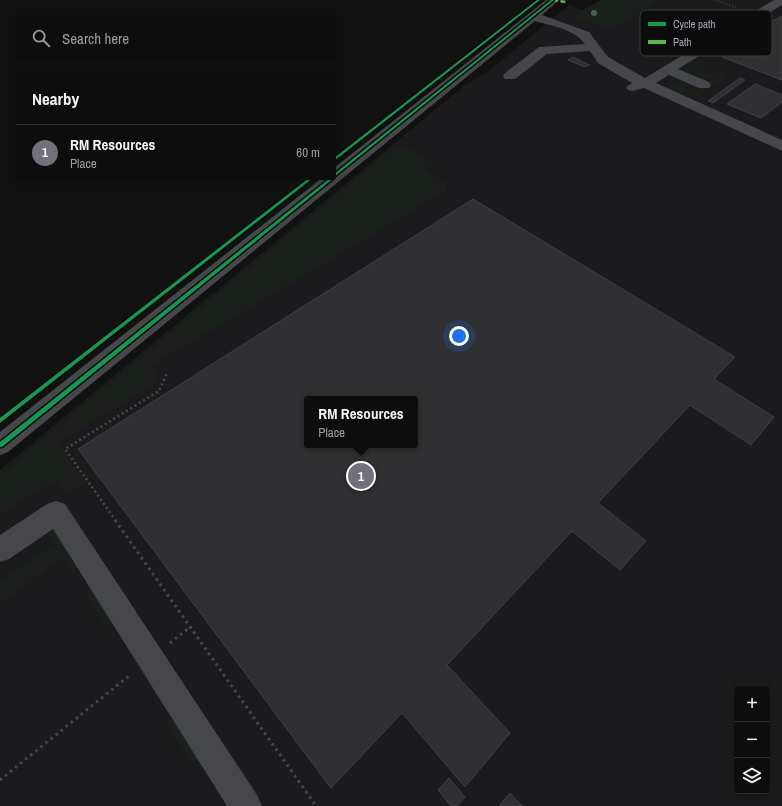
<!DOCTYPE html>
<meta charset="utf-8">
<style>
body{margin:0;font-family:"Archivo Narrow",sans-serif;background:#161616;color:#f1f3f6}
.controls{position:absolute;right:12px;bottom:12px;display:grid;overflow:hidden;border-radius:4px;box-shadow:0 2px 10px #0003}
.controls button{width:36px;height:36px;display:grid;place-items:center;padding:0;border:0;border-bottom:1px solid #2d2d2e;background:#0d0d0d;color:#f1f3f6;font:20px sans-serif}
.you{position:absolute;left:459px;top:336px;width:14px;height:14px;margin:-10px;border:3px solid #fff;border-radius:50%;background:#1a73e8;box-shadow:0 0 0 6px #1a73e833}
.badge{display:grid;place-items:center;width:26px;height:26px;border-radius:50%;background:#6f727a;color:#fff;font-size:13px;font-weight:700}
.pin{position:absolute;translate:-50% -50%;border:2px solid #fff;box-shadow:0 1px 4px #0006}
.popup{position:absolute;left:304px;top:396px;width:114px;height:52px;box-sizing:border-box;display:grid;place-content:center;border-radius:4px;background:#0d0d0d;filter:drop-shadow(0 1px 3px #0005);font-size:13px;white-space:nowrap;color:#9a9c9d}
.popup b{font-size:15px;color:#f1f3f6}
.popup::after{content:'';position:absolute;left:50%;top:100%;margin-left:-8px;border:8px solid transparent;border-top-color:#0d0d0d}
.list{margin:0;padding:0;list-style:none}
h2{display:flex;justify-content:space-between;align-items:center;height:52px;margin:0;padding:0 16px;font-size:17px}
h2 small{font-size:13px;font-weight:400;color:#9a9c9d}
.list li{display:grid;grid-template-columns:26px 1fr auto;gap:12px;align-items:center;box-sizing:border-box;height:56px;padding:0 16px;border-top:1px solid #2d2d2e}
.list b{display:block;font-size:15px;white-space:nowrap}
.list p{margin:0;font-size:13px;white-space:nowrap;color:#9a9c9d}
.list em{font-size:13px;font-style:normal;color:#9a9c9d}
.icon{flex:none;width:22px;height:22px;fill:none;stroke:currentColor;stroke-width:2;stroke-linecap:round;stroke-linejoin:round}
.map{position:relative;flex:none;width:782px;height:806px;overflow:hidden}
.search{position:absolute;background:#0d0d0d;box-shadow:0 2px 10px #0003;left:16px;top:16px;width:320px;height:44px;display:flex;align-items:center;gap:10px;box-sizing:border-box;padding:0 14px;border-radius:4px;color:#9a9c9d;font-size:15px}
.panel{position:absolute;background:#0d0d0d;box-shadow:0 2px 10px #0003;left:16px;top:72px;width:320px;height:108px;border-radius:4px}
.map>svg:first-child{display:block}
</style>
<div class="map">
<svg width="782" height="806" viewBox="0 0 782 806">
<rect width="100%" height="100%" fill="#111"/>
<path fill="#1b1b1d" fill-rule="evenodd" d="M602,0H782V806H0V470L465,85L485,74L569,5L583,10ZM307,399H415V445H307ZM737,689H767V791H737Z"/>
<g fill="#1a201a">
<path d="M602,0H654L657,1L614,28L602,27L575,17L583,10Z"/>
<path d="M696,63L700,64L695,68L713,75L719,71L730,75L699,96L689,92L685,95L668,88L670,79L674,76L678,78L673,82L696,92L713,80L690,71L684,74L681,72Z"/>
<path d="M404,148L415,150L413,151L435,164L425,170L446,183V191L150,367L161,380L58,443L85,483L67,495L56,480L0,515V475L392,149Z"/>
<path d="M52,527L79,569L73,573L63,559L0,603V581L54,544L46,531Z"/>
<path d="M92,589L112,621L106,626L85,594Z"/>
<path d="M173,717L199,758L192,764L166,722Z"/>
</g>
<g fill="#303032" stroke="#404145" fill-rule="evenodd">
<path d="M782,16V80L722,57L730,52L727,51L732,47L735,49L772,25L767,24Z"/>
<path d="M573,57L589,65L585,67L568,60Z"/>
<path d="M740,78L745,80L713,103L708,101Z"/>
<path d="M755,84L782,95V102L761,118L727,104Z"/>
<path d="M473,199L735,357L714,379L774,417L751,445L690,405L598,503L646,541L620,570L572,531L447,665L510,733L465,787L402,713L331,788L78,449ZM307,399H415V445H307Z"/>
<path d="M449,778L465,797L457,806H451L438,790Z"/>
<path d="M510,793L522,806H499Z"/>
</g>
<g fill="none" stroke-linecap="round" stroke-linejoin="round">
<path stroke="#47484c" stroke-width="1.5" stroke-dasharray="1 2" stroke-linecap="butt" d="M715,0L737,8"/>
<path stroke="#47484c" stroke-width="2.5" stroke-dasharray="2 3" stroke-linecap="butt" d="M116,521L65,449L159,391L167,373"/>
<g stroke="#47484c" stroke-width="3" stroke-dasharray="2.5 4" stroke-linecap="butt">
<path d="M115,520L316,806"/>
<path d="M170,643L190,627"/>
<path d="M0,780L130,675"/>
</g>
<g fill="#45474a" fill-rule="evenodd">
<path d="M546,0H559L542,15L589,32L608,57L645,78L774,0H782V5L678,69L709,82L711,85L709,88H699L669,75L656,83L782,140V151L644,88L633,91L628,90L626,87L632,83L598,63L590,51L547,54L515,79H505L503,76L505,73L539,47L585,44C575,29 551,26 535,21L8,452L0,455V432L322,178H334V168Z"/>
<path d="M56,501L65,504L257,795L262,806H227L53,529L9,559L0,562V535L47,504Z"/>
</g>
<path stroke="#58b947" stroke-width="2.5" stroke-dasharray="5 2.5" stroke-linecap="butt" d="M553,0L566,2"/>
<g stroke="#0c0c0d" stroke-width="3">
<g id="cycleway">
<path d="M537,0H540L334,161V158Z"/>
<path d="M551,0H554L334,177V174Z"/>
<path d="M309,178H313L0,423V418Z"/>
<path d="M330,178H334L2,447H0V442Z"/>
</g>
</g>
<use href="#cycleway" fill="#139951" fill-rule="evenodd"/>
</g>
<circle fill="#4a5f4a" cx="594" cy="13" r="3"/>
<rect x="640" y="10" width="132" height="46" rx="6" fill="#0c0c0d" stroke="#393a3f" stroke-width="1"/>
<rect x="648" y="22" width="18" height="4" fill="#139951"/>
<rect x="648" y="40" width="18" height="4" fill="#58b947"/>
<g font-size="11" fill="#a1a7b3">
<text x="673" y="28">Cycle path</text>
<text x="673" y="46">Path</text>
</g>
</svg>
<div class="controls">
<button>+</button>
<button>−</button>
<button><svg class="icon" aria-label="layers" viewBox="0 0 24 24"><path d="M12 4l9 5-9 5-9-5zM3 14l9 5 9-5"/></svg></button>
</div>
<div class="you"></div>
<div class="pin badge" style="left:361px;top:476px">1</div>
<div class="popup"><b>RM Resources</b>Place</div>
<div class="search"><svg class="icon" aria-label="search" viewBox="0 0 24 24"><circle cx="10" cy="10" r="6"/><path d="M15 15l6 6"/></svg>Search here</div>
<section class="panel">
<h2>Nearby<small></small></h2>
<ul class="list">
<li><span class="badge">1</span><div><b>RM Resources</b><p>Place</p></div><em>60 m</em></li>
</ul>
</section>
</div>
